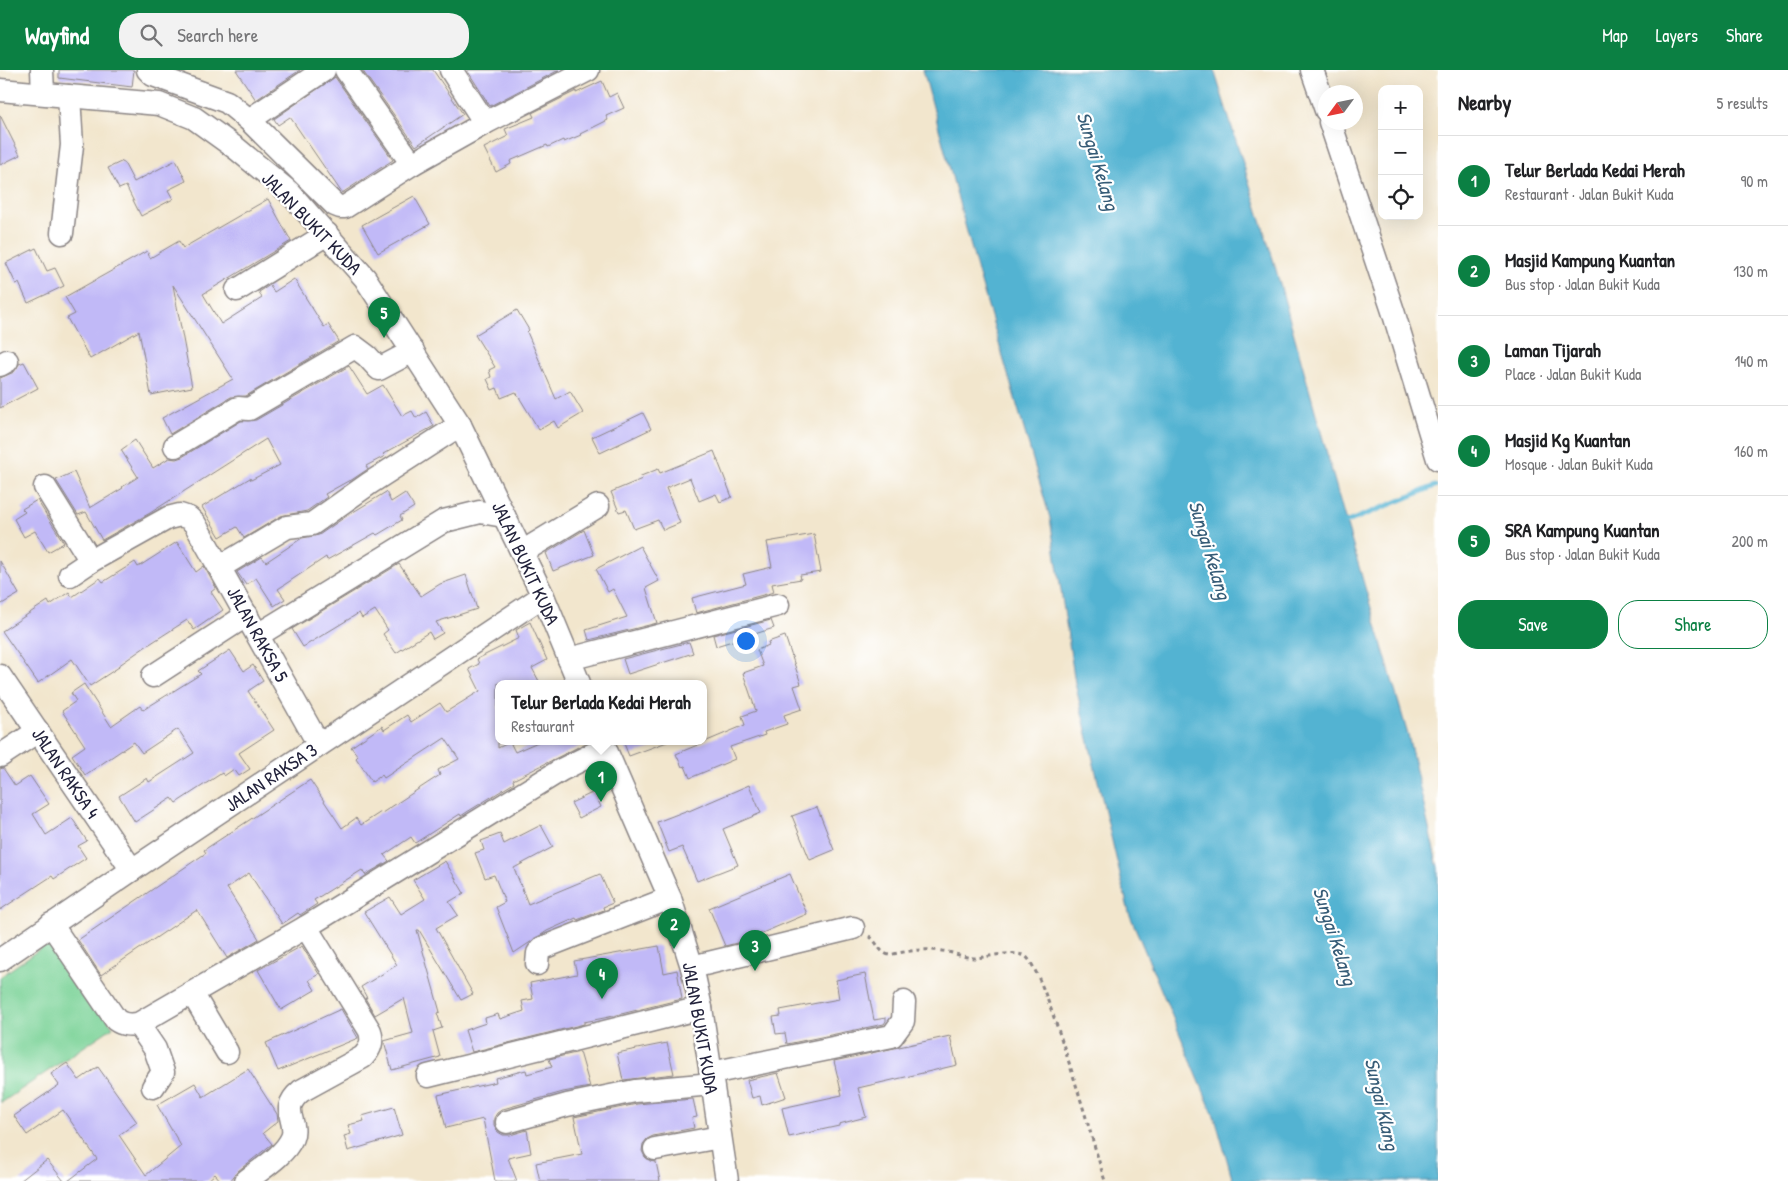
<!DOCTYPE html>
<meta charset="utf-8">
<style>
body{margin:0;font-family:"Patrick Hand",sans-serif;background:#f2f2f2;color:#202124}
.controls{position:absolute;right:15px;top:15px;display:grid;overflow:hidden;border-radius:10px;box-shadow:0 5px 20px #0002}
.controls button{width:45px;height:45px;display:grid;place-items:center;padding:0;border:0;border-bottom:1px solid #e0e0e0;background:#fff;color:#202124;font:25px sans-serif}
.compass{position:absolute;left:1318px;top:15px;width:45px;height:45px;border-radius:50%;background:#fff;box-shadow:0 5px 20px #0002;rotate:237deg}
.you{position:absolute;left:745px;top:570px;width:18px;height:18px;margin:-12px;border:4px solid #fff;border-radius:50%;background:#1a73e8;box-shadow:0 0 0 8px #1a73e833}
.badge{display:grid;place-items:center;width:32px;height:32px;border-radius:50%;background:#0b8043;color:#fff;font-size:16px;font-weight:700}
.pin{position:absolute;translate:-50% -41px;filter:drop-shadow(0 1px 2px #0008)}
.pin::after{content:'';position:absolute;top:26px;width:18px;height:15px;background:inherit;clip-path:polygon(0 0,100% 0,50% 100%)}
.popup{position:absolute;left:495px;top:610px;width:212px;height:65px;box-sizing:border-box;display:grid;place-content:center;border-radius:10px;background:#fff;filter:drop-shadow(0 1px 4px #0005);font-size:16px;white-space:nowrap;color:#757577}
.popup b{font-size:19px;color:#202124}
.popup::after{content:'';position:absolute;left:50%;top:100%;margin-left:-10px;border:10px solid transparent;border-top-color:#fff}
.list{margin:0;padding:0;list-style:none}
h2{display:flex;justify-content:space-between;align-items:center;height:65px;margin:0;padding:0 20px;font-size:21px}
h2 small{font-size:16px;font-weight:400;color:#757577}
.list li{display:grid;grid-template-columns:32px 1fr auto;gap:15px;align-items:center;box-sizing:border-box;height:90px;padding:0 20px;border-top:1px solid #e0e0e0}
.list b{display:block;font-size:19px;white-space:nowrap}
.list p{margin:0;font-size:16px;white-space:nowrap;color:#757577}
.list em{font-size:16px;font-style:normal;color:#757577}
.actions{display:flex;gap:10px;padding:15px 20px}
.actions a{flex:1;padding:11px 0;border:1px solid #0b8043;border-radius:20px;text-align:center;font-size:18px;color:#0b8043}
.actions .main{background:#0b8043;color:#fff}
.icon{flex:none;width:28px;height:28px;fill:none;stroke:currentColor;stroke-width:2;stroke-linecap:round;stroke-linejoin:round}
.map{position:relative;flex:none;width:1438px;height:1111px;overflow:hidden}
header{display:flex;align-items:center;gap:30px;box-sizing:border-box;height:70px;padding:0 25px;background:#0b8043;color:#fff}
header strong{font-size:24px}
nav{display:flex;gap:28px;margin-inline-start:auto;font-size:18px}
.search{width:350px;height:45px;background:#f2f2f2;display:flex;align-items:center;gap:12px;box-sizing:border-box;padding:0 18px;border-radius:20px;color:#757577;font-size:19px}
main{display:flex}
aside{flex:1;background:#fff}
.map>svg:first-child{display:block}
</style>
<header>
<strong>Wayfind</strong>
<div class="search"><svg class="icon" aria-label="search" viewBox="0 0 24 24"><circle cx="10" cy="10" r="6"/><path d="M15 15l6 6"/></svg>Search here</div>
<nav><a>Map</a><a>Layers</a><a>Share</a></nav>
</header>
<main>
<div class="map">
<svg width="1438" height="1111" viewBox="0 0 1438 1111">
<rect width="100%" height="100%" fill="#fff"/>
<filter id="ink" filterUnits="userSpaceOnUse"><feTurbulence type="fractalNoise" baseFrequency=".02" numOctaves="2"/><feDisplacementMap in="SourceGraphic" scale="10" xChannelSelector="R" yChannelSelector="G"/><feConvolveMatrix kernelMatrix="1 2 1 2 8 2 1 2 1" color-interpolation-filters="sRGB"/></filter>
<filter id="wash" filterUnits="userSpaceOnUse"><feTurbulence type="fractalNoise" baseFrequency=".0096" numOctaves="4" result="noise"/><feDisplacementMap in="SourceGraphic" scale="20" xChannelSelector="R" yChannelSelector="G"/><feGaussianBlur stdDeviation="1.12" result="paint"/><feColorMatrix in="noise" values="0 0 0 0 0 0 0 0 0 0 0 0 0 0 0 0 0 1.4 0 .05"/><feComposite in="paint" operator="in"/></filter>
<g filter="url(#wash)">
<rect width="100%" height="100%" fill="#f2e6cd"/>
<path fill="#7cd398" stroke="#4f7a6a" d="M54,869L113,957L1,1033L0,907Z"/>
<path fill="#53b3d2" stroke="#3a6a86" d="M923,0H1214L1273,189L1346,452L1408,665L1438,798V1111H1233L1216,1051L1129,843L1075,613L1050,448L976,195Z"/>
<g fill="none" stroke-linecap="round" stroke-linejoin="round">
<path stroke="#53b3d2" stroke-width="5" d="M1340,455L1435,416"/>
</g>
<g id="blocks">
<g fill="#c1b9f7">
<path d="M59,0H134L132,17L59,8Z"/>
<path d="M236,0H300L256,30Z"/>
<path d="M362,0H433L463,44L416,76Z"/>
<path d="M467,0H559L490,36Z"/>
<path d="M335,7L393,90L342,123L290,47L278,55L274,49Z"/>
<path d="M602,11L609,27L617,23L624,38L606,46L608,50L580,64L581,65L564,72L563,70L548,77L547,75L510,91L511,94L496,102L484,78L508,66L505,59L534,47L532,43L576,21V23Z"/>
<path d="M0,45L20,85L0,95Z"/>
<path d="M176,90L186,111L168,120L173,129L141,146L126,116L119,119L108,98L123,91L134,112Z"/>
<path d="M414,126L430,154L378,183L362,155Z"/>
<path d="M268,129L291,171L203,224L221,254L262,228L259,222L270,215L274,222L294,209L324,257L328,254L339,271L246,326L231,327L170,364L162,348L233,309L173,215L192,317L151,325L139,261L90,289L67,248L75,244L65,227L147,181L150,188L179,171L183,178Z"/>
<path d="M36,178L47,201L55,198L64,216L28,233L19,213L16,214L6,193Z"/>
<path d="M517,240L529,260L527,262L556,329L570,321L583,343L558,358L554,351L539,360L516,322L501,328L497,318L492,320L487,309L491,307L489,300L495,297L475,265Z"/>
<path d="M24,292L38,318L0,338V308L14,302L19,294Z"/>
<path d="M349,296L367,324L383,315L402,346L412,341L416,348L426,342L434,356L383,384L385,386L366,396L368,399L350,411V410L325,424L327,427L307,441L281,446L244,468L237,457L220,467L202,437L250,408L251,410L280,395L266,369L150,443L102,470L86,442L78,445L56,410L74,402L90,438L123,418L122,417L138,407L121,380L135,370L153,398L169,388L176,389L182,387L241,351L256,350Z"/>
<path d="M643,343L651,359L600,383L592,367Z"/>
<path d="M714,381L732,427L720,432L716,424L699,431L690,408L666,418L680,453L663,460L658,450L634,459L626,440L619,442L611,422L642,409L641,406L658,399L660,403Z"/>
<path d="M386,422L391,432L405,423L414,437L400,446L402,450L377,465L375,463L327,490L326,487L278,519L285,529L274,536L256,508L246,515L237,502L262,487L266,492L302,468L319,465L345,447Z"/>
<path d="M37,430L64,473L48,482L35,461L24,467L14,449L25,442L22,439Z"/>
<path d="M584,460L594,485L553,501L546,483Z"/>
<path d="M814,464L821,502L800,505L801,509L772,514L774,522L696,543L692,528L746,514L743,504L772,497L767,472Z"/>
<path d="M177,472L196,502L204,496L216,518L211,522L223,540L194,560L187,550L145,577L118,596L119,597L90,616L72,589L38,613L2,561L48,531L50,535L69,522L72,527L100,508L103,512L135,492L138,497Z"/>
<path d="M640,476L659,511L646,518L657,553L589,570L586,560L627,547L613,519L608,522L596,499Z"/>
<path d="M0,491L19,524L0,535Z"/>
<path d="M399,494L421,526L440,514L466,505L477,539L436,552L443,563L433,569L429,562L396,583L383,564L388,560L375,540L362,548L359,543L303,577L292,559Z"/>
<path d="M771,550L774,558L716,576L713,565Z"/>
<path d="M530,552L547,590L532,598L540,613H498V678L510,672L515,682L540,671H585L586,673L513,710L514,713L467,742L461,746L460,744L415,773L411,767L384,785L389,791L365,805L362,800L314,830L317,834L300,845L298,843L282,854L249,803L227,818L259,869L227,888L197,840L101,905L78,870L206,783L204,780L310,710L342,758L356,748L361,755L381,742L382,743L440,705L438,700L459,689L445,668L384,708L382,705L372,712L356,688L358,686L351,677L382,656L384,660L407,645L411,652L440,633L446,642L480,621L469,599L479,594L477,589L519,568L516,560Z"/>
<path d="M785,566L801,614L794,616L802,639L784,645L787,654L764,662L765,665L730,677L735,689L690,708L685,696L682,697L676,684L745,655L742,646L756,641L743,603L763,596L757,580L769,575L768,572Z"/>
<path d="M689,572L693,583L628,604L623,589Z"/>
<path d="M230,580L244,601L253,595L263,611L248,621L274,660L239,683L250,699L239,706L234,699L224,706L222,703L176,733L172,728L135,752L119,726L147,708L149,712L194,683L178,659L142,683L134,672L85,705L72,685L85,676L62,641L76,631L71,623L84,614L111,656L140,636L143,640L201,604L198,601Z"/>
<path d="M623,671H667V672L629,686Z"/>
<path d="M3,698L15,716L30,706L49,734L33,744L46,765L72,748L87,771L78,776L86,788L54,809L52,806L0,840V699Z"/>
<path d="M749,715L761,743L723,759L738,795L697,811L682,777L669,782L657,752L688,740L689,741Z"/>
<path d="M594,722L601,737L579,748L571,733Z"/>
<path d="M817,737L834,780L810,790L792,746Z"/>
<path d="M541,755L553,777L514,798L528,834L600,804L613,833L603,837L604,840L577,850L576,848L547,861L514,883L496,837L505,832L494,805L485,808L475,783L484,780L481,771L500,764L504,774Z"/>
<path d="M445,791L464,823L449,832L458,845L436,858L473,924L461,930L419,860H417L440,942L437,943L442,958L433,961L440,987L392,1000L384,971L413,963L404,928L375,945L365,928H367L361,917L397,895L364,842L390,827L401,844L425,829L413,810Z"/>
<path d="M790,804L807,844L741,872L725,876L709,838Z"/>
<path d="M302,876L319,904L309,910L315,920L281,940L258,900Z"/>
<path d="M659,876L664,903L677,900L682,929L609,947L584,952V954L472,982L465,960L486,953L485,948L498,944L500,949L524,941L522,931L533,929L530,913L577,904L574,891Z"/>
<path d="M865,904L874,950L886,948V951L884,954L787,974L785,963L776,964L773,947L781,946L780,940L839,929L836,910Z"/>
<path d="M341,939L358,968L278,1001L266,973Z"/>
<path d="M950,966L957,995L858,1018L866,1047L839,1054V1056L789,1067L782,1038L842,1025L834,991Z"/>
<path d="M667,973L674,1004L623,1010L617,983Z"/>
<path d="M580,982L590,1017L563,1022L503,1039L497,1043L494,1048V1055L498,1062L503,1065H510L527,1060L531,1083L508,1088L517,1111H495L483,1049L446,1058L438,1025L496,1012L495,1008L526,1000L527,1004L552,997L549,989Z"/>
<path d="M67,993L79,1010L98,997L137,1052L119,1065L146,1105L181,1076L157,1035L195,1013L203,1027L248,999L277,1044L278,1051L263,1063L272,1074L238,1101L230,1111H221L215,1104L207,1111H68L97,1089L63,1040L27,1065L14,1046L59,1015L51,1004Z"/>
<path d="M778,1003L786,1027L762,1035L760,1026L752,1028L747,1010Z"/>
<path d="M693,1029L697,1047L692,1048L694,1058L653,1066L647,1069L643,1074L642,1081L645,1087L650,1091L656,1092L660,1111H540L536,1093L582,1084L574,1047L637,1034Z"/>
<path d="M394,1037L402,1065L348,1081L344,1066L351,1064L348,1055L364,1051L362,1046Z"/>
<path d="M47,1090L64,1111H20Z"/>
</g>
</g>
</g>
<g filter="url(#ink)">
<use href="#blocks" fill-opacity="0" stroke="#8a8484" stroke-width="1"/>
<g fill="none" stroke-linecap="round" stroke-linejoin="round">
<g stroke="#8a8484" stroke-width="25">
<g id="minor">
<path d="M42,0L43,23"/>
<path d="M148,0L153,5L227,32L249,50L335,135L340,137H345L412,94L485,53L588,0"/>
<path d="M346,0L412,94"/>
<path d="M451,0L485,53"/>
<path d="M1312,0L1326,40"/>
<path d="M0,20L159,34L194,48L237,79L289,122L365,208L460,355L543,526L579,613"/>
<path d="M249,50L324,0"/>
<path d="M1330,52L1393,241L1438,389"/>
<path d="M62,163L72,75L69,26"/>
<path d="M237,220L327,164"/>
<path d="M0,295L7,291"/>
<path d="M175,376L238,338L249,339L355,277L367,286L379,299L413,281"/>
<path d="M45,417L91,491"/>
<path d="M522,482L598,436"/>
<path d="M220,497L287,457L312,454L370,413L460,355"/>
<path d="M70,505L91,491L168,448L180,445L189,448L195,454L319,675"/>
<path d="M258,565L444,451L480,442L504,446"/>
<path d="M569,589L778,535"/>
<path d="M0,606L132,800"/>
<path d="M153,606L247,545"/>
<path d="M602,671L670,828L692,897L701,938L727,1111"/>
<path d="M0,686L38,661"/>
<path d="M51,854L116,950C123,955 129,955 138,954L306,857L561,700L605,678"/>
<path d="M0,890L132,800L543,526"/>
<path d="M537,894L538,883L542,878L670,828"/>
<path d="M692,897L853,858"/>
<path d="M192,923L227,982"/>
<path d="M138,954L155,979L163,1002L153,1017"/>
<path d="M711,1003L892,966L903,951L904,932"/>
<path d="M428,1006L701,938"/>
<path d="M507,1052L567,1035L635,1021L712,1014"/>
<path d="M655,1079L720,1067"/>
<path d="M246,1111C261,1099 284,1086 292,1068C299,1051 278,1040 301,1021L363,987C371,978 373,972 370,961L306,857"/>
</g>
</g>
<path stroke="#8a8484" stroke-width="3" stroke-dasharray="4 4" stroke-linecap="butt" d="M869,866C878,872 878,882 889,885C907,881 924,878 942,881C953,882 964,888 976,888C989,887 1012,880 1025,886C1044,896 1095,1080 1105,1111"/>
<use href="#minor" stroke="#fff" stroke-width="22"/>
</g>
</g>
<g text-anchor="middle" stroke-width="4.5" stroke-linejoin="round" paint-order="stroke">
<g font-size="19" fill="#22223b" stroke="#fff">
<text transform="translate(312 153) rotate(46)" y="7">JALAN BUKIT KUDA</text>
<text transform="translate(526 493) rotate(65)" y="7">JALAN BUKIT KUDA</text>
<text transform="translate(258 564) rotate(61)" y="7">JALAN RAKSA 5</text>
<text transform="translate(66 703) rotate(56)" y="7">JALAN RAKSA 4</text>
<text transform="translate(271 707) rotate(-34)" y="7">JALAN RAKSA 3</text>
<text transform="translate(701 958) rotate(80)" y="7">JALAN BUKIT KUDA</text>
</g>
<g font-size="20" font-style="italic" fill="#365c77" stroke="#fff">
<text transform="translate(1098 91) rotate(73)" y="7">Sungai Kelang</text>
<text transform="translate(1210 480) rotate(73)" y="7">Sungai Kelang</text>
<text transform="translate(1335 866) rotate(72)" y="7">Sungai Kelang</text>
<text transform="translate(1382 1034) rotate(77)" y="7">Sungai Klang</text>
</g>
</g>
</svg>
<div class="controls">
<button>+</button>
<button>−</button>
<button><svg class="icon" aria-label="locate" viewBox="0 0 24 24"><circle cx="12" cy="12" r="6"/><path d="M12 2v4M12 18v4M2 12h4M18 12h4"/></svg></button>
</div>
<svg class="compass" viewBox="-18 -18 36 36"><path d="M0-13l5 13h-10z" fill="#e53935"/><path d="M0 13l5-13h-10z" fill="#757577"/></svg>
<div class="you"></div>
<div class="pin badge" style="left:601px;top:732px">1</div>
<div class="popup"><b>Telur Berlada Kedai Merah</b>Restaurant</div>
<div class="pin badge" style="left:674px;top:879px">2</div>
<div class="pin badge" style="left:755px;top:901px">3</div>
<div class="pin badge" style="left:602px;top:929px">4</div>
<div class="pin badge" style="left:384px;top:268px">5</div>
</div>
<aside>
<h2>Nearby<small>5 results</small></h2>
<ul class="list">
<li><span class="badge">1</span><div><b>Telur Berlada Kedai Merah</b><p>Restaurant · Jalan Bukit Kuda</p></div><em>90 m</em></li>
<li><span class="badge">2</span><div><b>Masjid Kampung Kuantan</b><p>Bus stop · Jalan Bukit Kuda</p></div><em>130 m</em></li>
<li><span class="badge">3</span><div><b>Laman Tijarah</b><p>Place · Jalan Bukit Kuda</p></div><em>140 m</em></li>
<li><span class="badge">4</span><div><b>Masjid Kg Kuantan</b><p>Mosque · Jalan Bukit Kuda</p></div><em>160 m</em></li>
<li><span class="badge">5</span><div><b>SRA Kampung Kuantan</b><p>Bus stop · Jalan Bukit Kuda</p></div><em>200 m</em></li>
</ul>
<div class="actions"><a class="main">Save</a><a>Share</a></div>
</aside>
</main>
